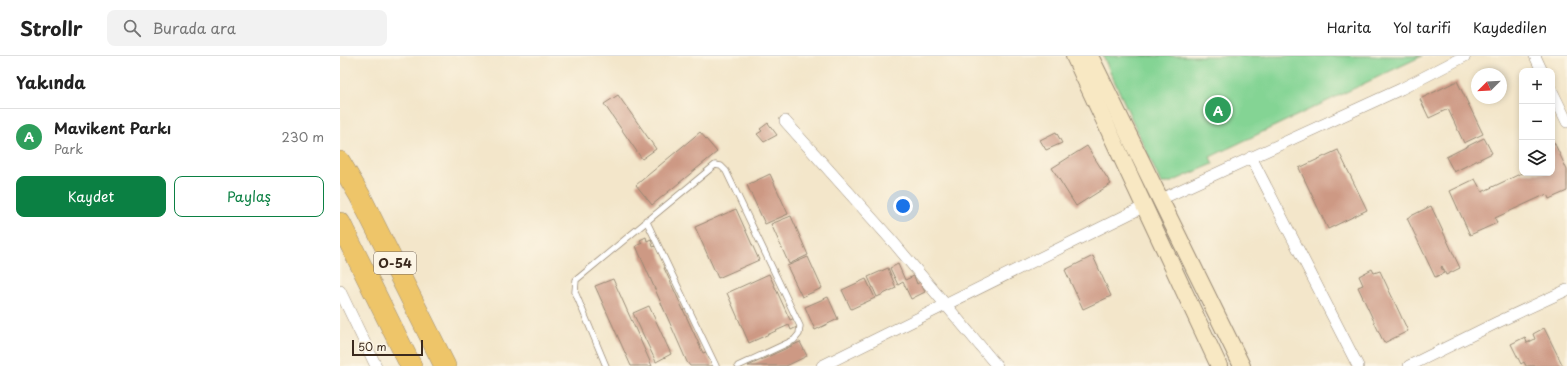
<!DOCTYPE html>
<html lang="tr">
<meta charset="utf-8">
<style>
body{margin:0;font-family:"Playpen Sans",sans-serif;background:#f2f2f2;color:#222}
.controls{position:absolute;right:12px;top:12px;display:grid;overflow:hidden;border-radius:8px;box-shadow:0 2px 6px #0003}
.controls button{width:36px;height:36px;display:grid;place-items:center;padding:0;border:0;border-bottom:1px solid #e0e0e0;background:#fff;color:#222;font:20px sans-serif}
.compass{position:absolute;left:1131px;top:12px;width:36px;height:36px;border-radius:50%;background:#fff;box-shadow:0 2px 6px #0003;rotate:246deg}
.scale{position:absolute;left:12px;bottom:10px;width:71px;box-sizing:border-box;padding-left:4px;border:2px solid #3b2a1e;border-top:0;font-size:11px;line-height:14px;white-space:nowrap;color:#3b2a1e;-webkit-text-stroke:3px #fcf5e5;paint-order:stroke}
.you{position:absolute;left:563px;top:150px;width:14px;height:14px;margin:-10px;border:3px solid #fff;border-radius:50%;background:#1a73e8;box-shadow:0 0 0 6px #1a73e833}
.badge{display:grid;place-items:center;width:26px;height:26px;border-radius:50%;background:#0b8043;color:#fff;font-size:13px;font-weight:700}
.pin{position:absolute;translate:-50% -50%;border:2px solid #fff;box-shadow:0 1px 4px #0006}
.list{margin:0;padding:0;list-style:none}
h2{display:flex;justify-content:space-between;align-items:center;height:52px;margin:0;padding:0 16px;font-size:17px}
h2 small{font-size:13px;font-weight:400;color:#767676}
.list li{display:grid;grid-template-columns:26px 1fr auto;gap:12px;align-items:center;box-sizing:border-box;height:56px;padding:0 16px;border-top:1px solid #e0e0e0}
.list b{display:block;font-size:15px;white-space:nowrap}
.list p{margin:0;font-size:13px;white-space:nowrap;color:#767676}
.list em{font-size:13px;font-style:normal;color:#767676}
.actions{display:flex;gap:8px;padding:12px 16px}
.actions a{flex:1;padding:9px 0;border:1px solid #0b8043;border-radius:8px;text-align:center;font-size:14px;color:#0b8043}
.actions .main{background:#0b8043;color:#fff}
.icon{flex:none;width:22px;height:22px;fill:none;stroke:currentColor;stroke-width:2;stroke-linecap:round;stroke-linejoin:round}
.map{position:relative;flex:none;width:1227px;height:310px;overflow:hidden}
header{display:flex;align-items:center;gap:24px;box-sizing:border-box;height:56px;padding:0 20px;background:#fff;border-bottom:1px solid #e0e0e0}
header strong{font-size:19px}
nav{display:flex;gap:22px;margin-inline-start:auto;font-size:14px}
.search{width:280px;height:36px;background:#f2f2f2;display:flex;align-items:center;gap:10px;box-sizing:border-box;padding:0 14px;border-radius:8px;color:#767676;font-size:15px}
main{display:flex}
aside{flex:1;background:#fff}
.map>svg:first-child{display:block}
</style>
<header>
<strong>Strollr</strong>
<div class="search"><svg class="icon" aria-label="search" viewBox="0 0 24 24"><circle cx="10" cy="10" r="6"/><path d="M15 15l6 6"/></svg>Burada ara</div>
<nav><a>Harita</a><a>Yol tarifi</a><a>Kaydedilen</a></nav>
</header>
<main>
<aside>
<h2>Yakında<small></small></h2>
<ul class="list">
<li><span class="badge" style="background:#2e9e5b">A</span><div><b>Mavikent Parkı</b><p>Park</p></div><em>230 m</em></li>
</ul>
<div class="actions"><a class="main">Kaydet</a><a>Paylaş</a></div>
</aside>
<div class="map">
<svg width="1227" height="310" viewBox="0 0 1227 310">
<rect width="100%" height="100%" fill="#fcf5e5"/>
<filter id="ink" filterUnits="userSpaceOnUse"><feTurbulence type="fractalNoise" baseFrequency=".025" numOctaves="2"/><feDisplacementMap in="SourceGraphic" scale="8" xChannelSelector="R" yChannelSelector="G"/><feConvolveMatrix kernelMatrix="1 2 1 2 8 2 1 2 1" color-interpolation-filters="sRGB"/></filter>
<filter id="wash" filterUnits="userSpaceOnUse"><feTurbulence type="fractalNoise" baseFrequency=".012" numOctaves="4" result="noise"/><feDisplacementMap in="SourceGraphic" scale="16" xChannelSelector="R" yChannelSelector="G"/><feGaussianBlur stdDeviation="0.9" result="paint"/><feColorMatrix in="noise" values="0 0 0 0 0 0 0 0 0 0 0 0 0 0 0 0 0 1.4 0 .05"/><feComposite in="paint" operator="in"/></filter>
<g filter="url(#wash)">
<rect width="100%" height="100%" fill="#f3e6ca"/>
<path fill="#84d494" stroke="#607f59" d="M763,0H1082L870,101L873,108L829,127H821Z"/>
<g id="blocks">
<g fill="#cd9984">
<path d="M1117,25L1143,78L1124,87L1108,53L1089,62L1080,43Z"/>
<path d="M278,39L316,93L302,103L264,48Z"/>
<path d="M428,67L437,79L424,86L417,78L422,75L420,73Z"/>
<path d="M360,76L377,96L312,149L296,129Z"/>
<path d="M716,76L722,87L706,94L700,84Z"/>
<path d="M1144,82L1152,97L1114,116L1106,101Z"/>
<path d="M1214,86L1227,114V135L1209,143L1207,138L1155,162L1157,167L1130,179L1110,135L1135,123L1142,136L1182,117H1212V87Z"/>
<path d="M747,90L771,128L736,150L712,112Z"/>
<path d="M998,94L1027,154L988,173L959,112Z"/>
<path d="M430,118L448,158L425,168L407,129Z"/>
<path d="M1091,150L1120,212L1106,219L1102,210L1101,211L1104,217L1095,221L1067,162Z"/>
<path d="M396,153L419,204L378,222L355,171Z"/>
<path d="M451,160L468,199L449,208L431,168Z"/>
<path d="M306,181L307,185L311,183L313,191L316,190L326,211L324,212L363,297L366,296L373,310H350L347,306L296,190L302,187L300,184Z"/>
<path d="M753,200L771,240L743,253L725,214Z"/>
<path d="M468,201L482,232L462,241L447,210Z"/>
<path d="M558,208L565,224L574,220L577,228L580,226L585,236L571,243L563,226L558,229L550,212Z"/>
<path d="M548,212L556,232L537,241L528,221Z"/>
<path d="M1032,213L1034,217L1040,215L1068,275L1044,287L1018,231L1023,229L1019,220Z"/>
<path d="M429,218L450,264L455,262L459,270L451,274L449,269L409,287L387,237Z"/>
<path d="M273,223L312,310H291L255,230Z"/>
<path d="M526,223L535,242L511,253L502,234Z"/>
<path d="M488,241L498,263L475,274L465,251Z"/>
<path d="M309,250L331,298L316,306L293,257Z"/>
<path d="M1204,272L1223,310H1186L1184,306L1181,308L1171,288L1185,281L1187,287L1195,283L1193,278Z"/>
<path d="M460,286L467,300L446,310H408Z"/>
</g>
</g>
</g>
<g filter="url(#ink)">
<use href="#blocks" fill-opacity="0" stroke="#978874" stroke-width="1"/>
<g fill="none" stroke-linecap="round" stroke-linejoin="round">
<g stroke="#978874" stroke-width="7">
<g id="service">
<path d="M306,164L376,310"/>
<path d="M266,310L235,236L236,224L375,109L381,110L386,115L460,270L459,278L454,284L398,310"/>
</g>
</g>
<g stroke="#978874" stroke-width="12">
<g id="minor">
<path d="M1195,0L1202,15"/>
<path d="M1212,35L1227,66"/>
<path d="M445,65L554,187L657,310"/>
<path d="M911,101L1018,310"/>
<path d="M821,143L1061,33L1125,0"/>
<path d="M0,235L36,310"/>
<path d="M482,310L805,150"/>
<path d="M1069,310L1158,266L1227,234"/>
</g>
</g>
<g stroke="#978874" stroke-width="18">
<g id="secondary">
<path d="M734,0L879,310"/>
<path d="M750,0L902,310"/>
</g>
</g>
<g stroke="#978874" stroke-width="22">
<g id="motorway">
<path d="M0,106L20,140L105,310"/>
<path d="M0,167L71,310"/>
</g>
</g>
<use href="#service" stroke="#fff" stroke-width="5.5"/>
<use href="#minor" stroke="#fff" stroke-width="11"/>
<use href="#secondary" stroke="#f8e8c3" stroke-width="16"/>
<use href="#motorway" stroke="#eec569" stroke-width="21"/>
</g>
</g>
<g text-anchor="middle" stroke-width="4" stroke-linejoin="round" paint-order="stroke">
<rect fill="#fcf5e5" stroke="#75675a" stroke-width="1" x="34" y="196" width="42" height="22" rx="3"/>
<g font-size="13" font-weight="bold" fill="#3b2a1e">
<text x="55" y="212">O-54</text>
</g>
</g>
</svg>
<div class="controls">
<button>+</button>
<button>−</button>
<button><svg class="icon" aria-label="layers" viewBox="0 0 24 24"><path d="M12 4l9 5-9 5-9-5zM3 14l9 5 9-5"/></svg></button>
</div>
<svg class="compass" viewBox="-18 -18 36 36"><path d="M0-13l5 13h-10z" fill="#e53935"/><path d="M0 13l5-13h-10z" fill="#767676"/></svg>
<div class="scale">50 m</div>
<div class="you"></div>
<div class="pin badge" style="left:878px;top:54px;background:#2e9e5b">A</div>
</div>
</main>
